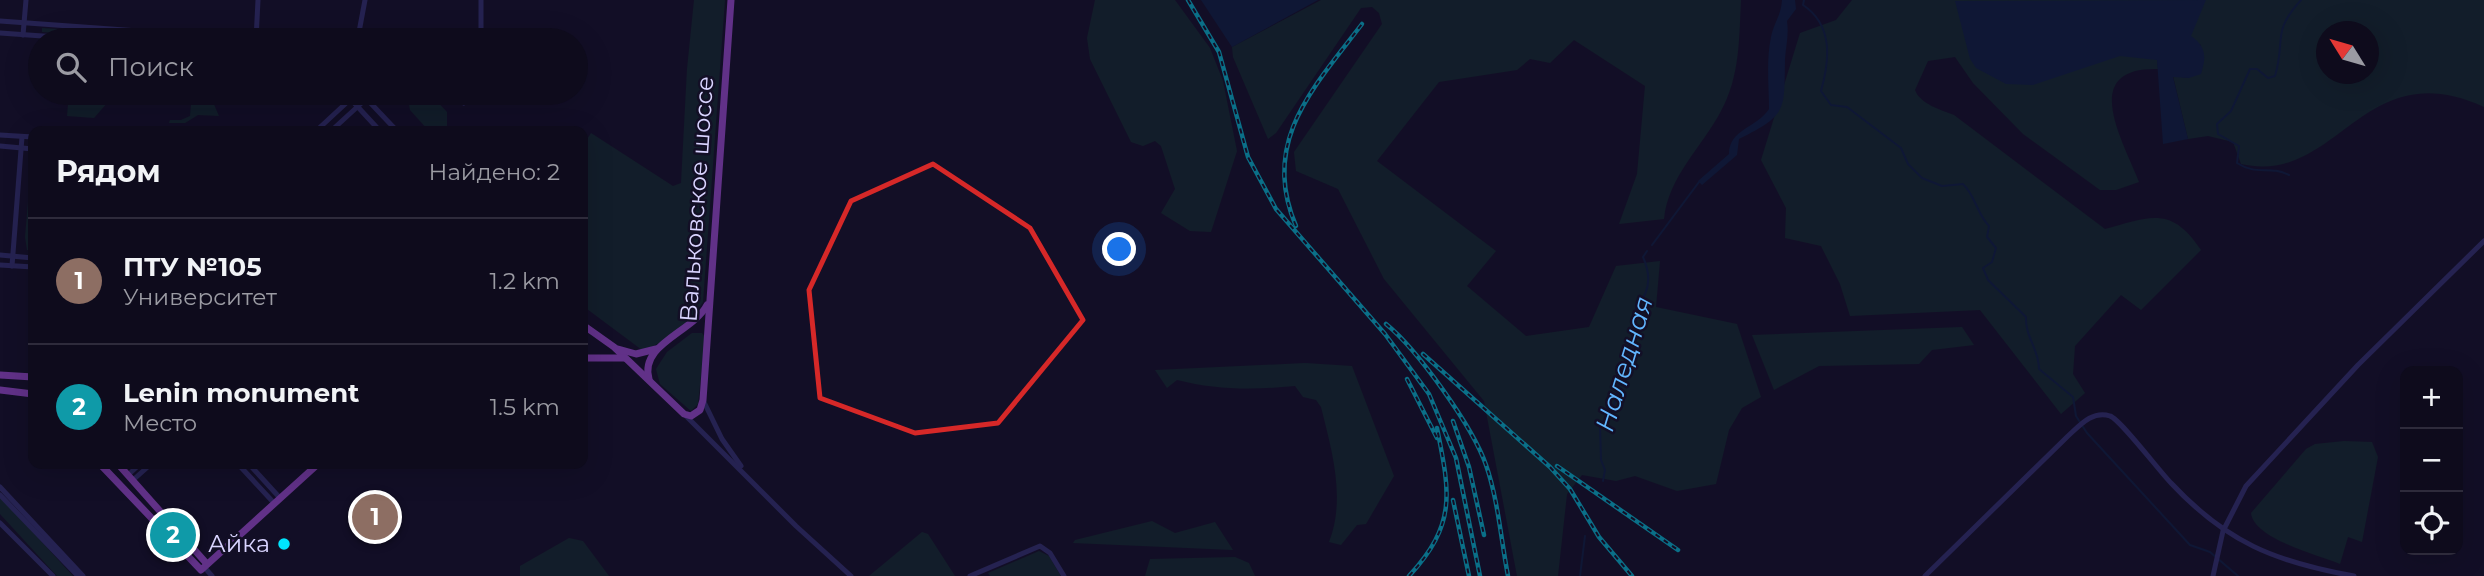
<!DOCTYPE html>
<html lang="ru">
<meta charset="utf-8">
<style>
body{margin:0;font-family:Montserrat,sans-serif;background:#1c1929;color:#f1f3f6}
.controls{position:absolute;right:21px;bottom:21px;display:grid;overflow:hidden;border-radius:14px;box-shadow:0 7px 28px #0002}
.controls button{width:63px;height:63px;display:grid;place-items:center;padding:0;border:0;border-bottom:2px solid #2e2b3b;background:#0e0b1c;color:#f1f3f6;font:35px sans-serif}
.compass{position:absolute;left:2316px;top:21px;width:63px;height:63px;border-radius:50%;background:#0e0b1c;box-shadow:0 7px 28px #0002;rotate:307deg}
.you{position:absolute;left:1120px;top:250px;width:24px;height:24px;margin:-18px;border:5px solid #fff;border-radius:50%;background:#1a73e8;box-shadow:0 0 0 10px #1a73e833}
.badge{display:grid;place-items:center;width:46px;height:46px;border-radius:50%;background:#8c9099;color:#fff;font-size:23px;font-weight:700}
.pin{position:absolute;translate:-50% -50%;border:4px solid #fff;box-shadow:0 2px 7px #0006}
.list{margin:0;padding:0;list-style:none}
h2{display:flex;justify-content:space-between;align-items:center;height:91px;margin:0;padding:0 28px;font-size:30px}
h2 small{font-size:23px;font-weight:400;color:#9b9ba3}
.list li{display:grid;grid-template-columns:46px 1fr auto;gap:21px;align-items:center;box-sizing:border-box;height:126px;padding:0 28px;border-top:2px solid #2e2b3b}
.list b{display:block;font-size:26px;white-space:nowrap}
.list p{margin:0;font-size:23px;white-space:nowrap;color:#9b9ba3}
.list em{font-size:23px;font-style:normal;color:#9b9ba3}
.icon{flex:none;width:38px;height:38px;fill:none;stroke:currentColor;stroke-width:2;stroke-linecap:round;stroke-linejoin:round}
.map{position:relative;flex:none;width:2484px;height:576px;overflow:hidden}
.search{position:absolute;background:#0e0b1c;box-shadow:0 7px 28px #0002;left:28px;top:28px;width:560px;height:77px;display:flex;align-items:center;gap:18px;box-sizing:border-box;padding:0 24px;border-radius:38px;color:#9b9ba3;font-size:26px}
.panel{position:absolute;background:#0e0b1c;box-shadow:0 7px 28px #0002;left:28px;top:126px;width:560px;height:343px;border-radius:14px}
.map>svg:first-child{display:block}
</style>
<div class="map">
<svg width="2484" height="576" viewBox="0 0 2484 576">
<rect width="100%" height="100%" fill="#130f26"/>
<g fill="#12302f" fill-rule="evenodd">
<path d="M694,0H725L703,302C691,320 664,345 642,350L583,306V146L591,133L673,186L681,183L687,69Z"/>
<path d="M1095,0H1175L1210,48L1223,81L1237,151L1211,232L1190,231L1161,213L1175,189L1161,146L1155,141L1143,146L1131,142L1090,59L1087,38Z"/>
<path d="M1321,0H1741C1739,39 1740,76 1721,111C1702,147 1668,177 1664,219L1619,224L1637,174L1645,86L1574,40L1550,63L1530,59L1517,70L1439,82L1377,161L1496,251L1467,286L1526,336L1589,327L1616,266L1660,261L1656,307L1737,324L1761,397L1742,408L1729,430L1716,484L1677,491L1635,476L1616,481L1582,475L1567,494L1558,576H1517L1484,401L1384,279L1338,189L1296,171L1294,152L1382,24L1379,13L1372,7L1361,8L1276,133L1268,139L1233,57L1232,47Z"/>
<path d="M1852,0H2484V107C2362,51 2339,186 2241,164L2233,142L2208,136L2188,139L2173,76L2189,78L2201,45L2182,33L2156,49L2158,69C2078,67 2123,140 2139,182L2116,190H2100L2023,134L1973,83L1955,57L1928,61L1915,90C1920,104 1941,110 1954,115L2105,229C2150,217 2171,205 2201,250L2141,310L2121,295L2075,346L2073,374L2085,393L2061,414L1980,310L1850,316L1840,284L1821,246L1785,238L1786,208L1761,160L1800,33L1836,20ZM2326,32H2368V74H2326Z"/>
<path d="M42,28L163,36V40H154L42,32Z"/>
<path d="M69,93H113L115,94L94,118L67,116Z"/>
<path d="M192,93H209L219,116L198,115L185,123H169L170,120H181L190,116Z"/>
<path d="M429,93L447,112V131H429L410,110L407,93Z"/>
<path d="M32,154H33V251L27,250L25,237Z"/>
<path d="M1962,327L1974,345L1932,350L1919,364L1819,366L1774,390L1752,335Z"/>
<path d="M692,333H702L705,337L698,404L691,411L660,384L656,369L667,352Z"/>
<path d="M1305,363L1352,366L1394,476L1366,524L1357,525L1341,545L1329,542C1346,499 1332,451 1321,407L1316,400L1303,397L1295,386C1253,390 1217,390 1177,380L1167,388L1155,370Z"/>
<path d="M2344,441L2372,442L2378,457L2362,542L2348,537L2340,564C2318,555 2254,539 2251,513L2306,449L2315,444Z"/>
<path d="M0,498L6,503L73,576H57L0,514Z"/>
<path d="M1152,521L1175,533L1215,522L1233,550L1073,543L1075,540Z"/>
<path d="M922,532L928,534L955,576H869Z"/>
<path d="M569,538L583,541L609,576H520V566Z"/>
<path d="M1039,551L1049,556L1061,576H990L988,573Z"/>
<path d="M1235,557L1249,563L1255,576H1145L1150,559Z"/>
</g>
<g fill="#0c2248">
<path d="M1201,0H1318L1232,47Z"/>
<path d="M1782,0H1795L1796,9L1787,21C1789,35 1786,45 1785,59C1784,111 1788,114 1739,139L1737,155L1702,185L1698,181L1729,154C1729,129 1757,128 1769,109C1769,85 1766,61 1771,37C1774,22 1781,16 1782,0Z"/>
<path d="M2206,0L2191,36C2207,47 2206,58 2201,74L2189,78L2173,77L2188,139L2163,144L2157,60L2120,56L2033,85L2006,84L1976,68L1970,59L1955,1Z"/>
</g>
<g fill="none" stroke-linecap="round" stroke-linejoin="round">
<g stroke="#0c2248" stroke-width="2">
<path d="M1804,0L1803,5C1833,25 1830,59 1821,91L1831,105L1847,107L1901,148L1908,164L1922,178L1942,186L1963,184C1975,195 1977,214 1989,226L1987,237L1996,248L1992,262L1983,268L1988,280L2026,317C2025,337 2039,349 2039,369L2073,397L2076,416L2087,433L2190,545L2210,552L2238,576"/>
<path d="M2289,175C2269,165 2257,176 2237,163L2239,146L2218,134L2217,124L2231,111L2250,69H2257L2268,78L2275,76C2286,39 2271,33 2301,0"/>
<path d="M1652,245L1699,182"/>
<path d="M1603,481L1605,470L1601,460L1600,425L1613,408L1637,319L1636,307C1651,292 1651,275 1643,257L1647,251"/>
<path d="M1580,576L1585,536"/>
</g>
<g stroke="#3d3a85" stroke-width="5">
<path d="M365,0L359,32L368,40"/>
<path d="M481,0V40"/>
<path d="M0,21L264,40"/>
<path d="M0,33L99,40"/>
<path d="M23,35L26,0"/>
<path d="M256,40L258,0"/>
<path d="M345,93L380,131"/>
<path d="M361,93L397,131"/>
<path d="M464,103L475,93"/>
<path d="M316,131L357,93"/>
<path d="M331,131L367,98"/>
<path d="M0,135L33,137"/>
<path d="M0,146L33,149"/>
<path d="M0,255L33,258"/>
<path d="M0,265L33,267"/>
<path d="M12,266L22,137"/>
<path d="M703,400L722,439L741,466"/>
<path d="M684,414L796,526L851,576"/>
<path d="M238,464L274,503"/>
<path d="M249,464L280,498"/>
<path d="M128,475L140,464"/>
<path d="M133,480L151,464"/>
<path d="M0,487L83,576"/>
<path d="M0,495L78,576"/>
<path d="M0,523L53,576"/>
<path d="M204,567L212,576"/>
<path d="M970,576L1040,546L1050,553L1064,576"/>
<path d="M1925,576L2068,436C2080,425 2093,410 2110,416C2120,419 2160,472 2171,483C2226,542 2275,562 2354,576"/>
<path d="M2213,576L2223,531L2246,486L2358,365L2484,241"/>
</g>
<g stroke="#c25bff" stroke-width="7">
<path d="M583,325L614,347L684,414L691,416L700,410L703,400L731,0"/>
<path d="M618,349L636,354L656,349"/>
<path d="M583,358H624"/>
<path d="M0,375L33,377"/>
<path d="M649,379C639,344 693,332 707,305"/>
<path d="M0,390L33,394"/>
<path d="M100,464L201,570L318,464"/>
<path d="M118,464L207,564"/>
</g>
<g stroke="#00e5ff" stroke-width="4.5">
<g id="rail">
<path d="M1188,0L1219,52L1248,157L1276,209L1385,334L1429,394L1456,458L1480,576"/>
<path d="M1296,226C1260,142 1313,88 1362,24"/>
<path d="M1386,324C1417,349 1473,427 1486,465C1498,499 1501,540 1508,576"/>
<path d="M1423,354L1550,467L1570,489L1599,537L1632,576"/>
<path d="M1407,379L1437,438"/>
<path d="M1453,421L1469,467L1484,535"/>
<path d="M1557,466L1678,550"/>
<path d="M1453,500L1469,576"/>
<path d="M1409,576C1457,524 1450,493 1437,428"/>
</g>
</g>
<use href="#rail" stroke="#130f26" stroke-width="2" stroke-dasharray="5" stroke-linecap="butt"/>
</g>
<path d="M0 0H2484V576H0ZM933,164L1030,228L1083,320L998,423L915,433L820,398L809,290L851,201Z" fill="#130f26" fill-opacity=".55" fill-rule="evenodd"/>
<path fill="none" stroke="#d62828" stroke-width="5" stroke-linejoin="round" d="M933,164L1030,228L1083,320L998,423L915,433L820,398L809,290L851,201Z"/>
<circle fill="#00e5ff" stroke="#130f26" stroke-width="2.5" cx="284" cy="544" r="7"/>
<g text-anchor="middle" stroke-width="5" stroke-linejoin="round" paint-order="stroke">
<g font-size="24" fill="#d9d4ff" stroke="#130f26">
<text transform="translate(697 199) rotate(-86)" y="8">Вальковское шоссе</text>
</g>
<g font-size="24" fill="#d9d4ff" stroke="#130f26" text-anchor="end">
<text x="270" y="552">Айка</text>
</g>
<g font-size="26" font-style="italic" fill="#62b6ff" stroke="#130f26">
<text transform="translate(1624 364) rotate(-73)" y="9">Наледная</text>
</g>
</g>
</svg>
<div class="controls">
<button>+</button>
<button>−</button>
<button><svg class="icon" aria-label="locate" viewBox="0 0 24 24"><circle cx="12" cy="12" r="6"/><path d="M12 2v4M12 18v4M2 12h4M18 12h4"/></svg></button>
</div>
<svg class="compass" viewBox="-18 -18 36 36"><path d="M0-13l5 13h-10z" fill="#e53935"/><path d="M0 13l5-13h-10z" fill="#9b9ba3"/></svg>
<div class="you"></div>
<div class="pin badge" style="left:375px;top:517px;background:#8d6e63">1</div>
<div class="pin badge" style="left:173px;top:535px;background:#0f9aa8">2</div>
<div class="search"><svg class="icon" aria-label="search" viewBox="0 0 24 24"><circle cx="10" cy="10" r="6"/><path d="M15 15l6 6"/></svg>Поиск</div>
<section class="panel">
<h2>Рядом<small>Найдено: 2</small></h2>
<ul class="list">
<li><span class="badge" style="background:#8d6e63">1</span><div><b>ПТУ №105</b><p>Университет</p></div><em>1.2 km</em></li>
<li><span class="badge" style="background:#0f9aa8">2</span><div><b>Lenin monument</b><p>Место</p></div><em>1.5 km</em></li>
</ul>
</section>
</div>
